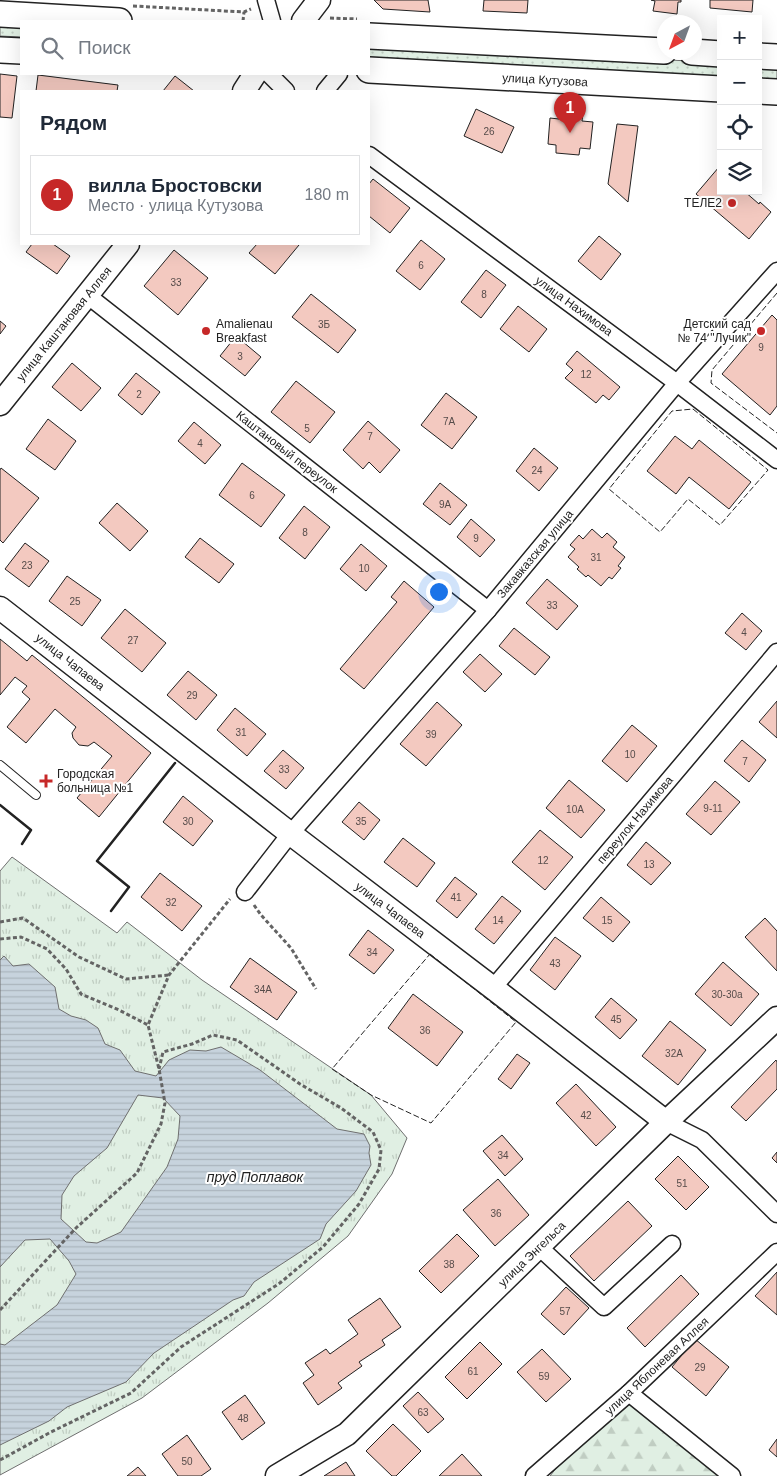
<!DOCTYPE html>
<html lang="ru">
<meta charset="utf-8">
<style>
body{margin:0;font-family:Helvetica,sans-serif;background:#f6f6f7;color:#1f2937}
.controls{position:absolute;right:15px;top:15px;display:grid;overflow:hidden;border-radius:0px;box-shadow:0 5px 20px #0002}
.controls button{width:45px;height:45px;display:grid;place-items:center;padding:0;border:0;border-bottom:1px solid #e0e1e3;background:#fff;color:#1f2937;font:25px sans-serif}
.compass{position:absolute;left:657px;top:15px;width:45px;height:45px;border-radius:50%;background:#fff;box-shadow:0 5px 20px #0002;rotate:221deg}
.you{position:absolute;left:438px;top:591px;width:18px;height:18px;margin:-12px;border:4px solid #fff;border-radius:50%;background:#1a73e8;box-shadow:0 0 0 8px #1a73e833}
.badge{display:grid;place-items:center;width:32px;height:32px;border-radius:50%;background:#c62828;color:#fff;font-size:16px;font-weight:700}
.pin{position:absolute;translate:-50% -41px;filter:drop-shadow(0 1px 2px #0008)}
.pin::after{content:'';position:absolute;top:26px;width:18px;height:15px;background:inherit;clip-path:polygon(0 0,100% 0,50% 100%)}
.list{margin:0;padding:0;list-style:none}
h2{display:flex;justify-content:space-between;align-items:center;height:65px;margin:0;padding:0 20px;font-size:21px}
h2 small{font-size:16px;font-weight:400;color:#747a83}
.list li{display:grid;grid-template-columns:32px 1fr auto;gap:15px;align-items:center;box-sizing:border-box;height:80px;margin:0 10px 10px;padding:0 10px;border:1px solid #e0e1e3;border-radius:0px}
.list b{display:block;font-size:19px;white-space:nowrap}
.list p{margin:0;font-size:16px;white-space:nowrap;color:#747a83}
.list em{font-size:16px;font-style:normal;color:#747a83}
.icon{flex:none;width:28px;height:28px;fill:none;stroke:currentColor;stroke-width:2;stroke-linecap:round;stroke-linejoin:round}
.map{position:relative;flex:none;width:777px;height:1476px;overflow:hidden}
.search{position:absolute;background:#fff;box-shadow:0 5px 20px #0002;left:20px;top:20px;width:350px;height:55px;display:flex;align-items:center;gap:12px;box-sizing:border-box;padding:0 18px;border-radius:0px;color:#747a83;font-size:19px}
.panel{position:absolute;background:#fff;box-shadow:0 5px 20px #0002;left:20px;top:90px;width:350px;height:155px;border-radius:0px}
.map>svg:first-child{display:block}
</style>
<div class="map">
<svg width="777" height="1476" viewBox="0 0 777 1476">
<defs>
<pattern id="grass-dots" width="8" height="8" patternUnits="userSpaceOnUse" patternTransform="scale(1.25)"><rect width="8" height="8" fill="#e0efe3"/><path d="M2 2h.1M6 6h.1" fill="none" stroke="#c0cdc2" stroke-width="1.8" stroke-linecap="round"/></pattern>
<pattern id="forest-firs" width="22" height="20" patternUnits="userSpaceOnUse" patternTransform="scale(1.25)"><rect width="22" height="20" fill="#e0efe3"/><path d="M5 1l3.5 6h-7zM16 11l3.5 6h-7z" fill="#c0cdc2"/></pattern>
<pattern id="park-tufts" width="24" height="20" patternUnits="userSpaceOnUse" patternTransform="scale(1.25)"><rect width="24" height="20" fill="#e0efe3"/><path d="M3 7l-1-3M5 7V3M7 7l1-3M15 17l-1-3M17 17v-4M19 17l1-3" fill="none" stroke="#c0cdc2"/></pattern>
<pattern id="water-rules" width="6" height="5" patternUnits="userSpaceOnUse" patternTransform="scale(1.25)"><rect width="6" height="5" fill="#c7d3dd"/><path d="M0 2.5h6" fill="none" stroke="#abb5bd"/></pattern>
</defs>
<rect width="100%" height="100%" fill="#fff"/>
<g fill="url(#grass-dots)" stroke="#6f6f6f">
<path d="M0,21L21,22V37L0,36Z"/>
<path d="M369,42L721,63V78L369,57Z"/>
<path d="M758,65L777,66V82L758,81Z"/>
</g>
<path fill="url(#forest-firs)" stroke="#6f6f6f" d="M626,1401L720,1476H550L557,1467Z"/>
<path fill="url(#park-tufts)" stroke="#6f6f6f" d="M12,857L117,933L127,922L202,980L371,1095L407,1138L392,1174L348,1236L268,1303L142,1398L0,1475V871Z"/>
<path fill="url(#water-rules)" stroke="#6f6f6f" fill-rule="evenodd" d="M4,956L13,966L29,964L55,987L59,1009L71,1016L86,1020L98,1028L105,1044L120,1050L135,1071L156,1076L169,1060L190,1050L206,1051L221,1047L260,1070L337,1129L364,1134L370,1146L369,1153L371,1165L356,1191L326,1224L320,1239L254,1282L244,1296L233,1300L154,1353L126,1382L67,1407L49,1421L0,1445V1344L5,1345L57,1305L76,1274L69,1261L50,1239L25,1240L0,1267V960ZM138,1095L163,1098L180,1116L178,1139L167,1167L121,1232L97,1243L86,1242L61,1219L62,1195L74,1176L107,1148Z"/>
<g fill="#f3c9c0" stroke="#222">
<path d="M374,0H428L430,12L383,9Z"/>
<path d="M484,0H528L527,13L483,11Z"/>
<path d="M651,0H681V2H678L677,14L653,11L655,1Z"/>
<path d="M710,0H753L752,12L710,8Z"/>
<path d="M0,74L17,76L12,118L0,117Z"/>
<path d="M38,75L118,85L117,91H36Z"/>
<path d="M175,76L194,91H163Z"/>
<path d="M476,109L514,127L502,153L464,136Z"/>
<path d="M560,111L583,113L582,121L593,122L590,149L580,148L579,155L556,153V145L548,144L550,118L559,119Z"/>
<path d="M617,124L638,126L628,202L608,184Z"/>
<path d="M719,167L721,168V191H744L759,204L760,202L771,212L749,239L696,194Z"/>
<path d="M373,179L410,208L390,233L369,216V184Z"/>
<path d="M599,236L621,254L601,280L578,261Z"/>
<path d="M421,240L445,259L420,290L396,271Z"/>
<path d="M32,244H53L70,256L57,274L26,252Z"/>
<path d="M257,244H297L299,245L275,274L249,253Z"/>
<path d="M174,250L208,278L178,315L144,286Z"/>
<path d="M486,270L506,285L481,318L461,302Z"/>
<path d="M311,294L356,330L338,353L292,317Z"/>
<path d="M518,306L547,329L529,352L500,329Z"/>
<path d="M772,315L777,320V406L770,415L722,374Z"/>
<path d="M0,321L6,326L0,334Z"/>
<path d="M236,336L261,357L245,376L220,356Z"/>
<path d="M577,351L620,387L609,400L603,395L596,403L565,378L573,370L566,364Z"/>
<path d="M72,363L101,388L81,411L52,387Z"/>
<path d="M136,373L160,392L142,415L118,395Z"/>
<path d="M296,381L335,412L310,443L271,412Z"/>
<path d="M446,393L477,417L452,449L421,425Z"/>
<path d="M48,419L76,441L55,470L26,449Z"/>
<path d="M368,421L400,450L380,473L369,462L363,469L343,450Z"/>
<path d="M194,422L221,445L205,464L178,441Z"/>
<path d="M675,436L692,449L699,440L751,482L729,509L689,477L676,494L647,471Z"/>
<path d="M534,448L558,468L539,491L516,471Z"/>
<path d="M242,463L285,495L261,527L219,495Z"/>
<path d="M1,468L39,498L3,543L0,540V470Z"/>
<path d="M440,483L467,505L450,525L423,504Z"/>
<path d="M117,503L148,531L130,551L99,523Z"/>
<path d="M304,506L330,527L305,559L279,538Z"/>
<path d="M471,519L495,540L480,557L457,537Z"/>
<path d="M592,529L602,538L607,533L617,542L613,547L625,557L618,566L621,568L612,579L609,577L601,586L588,575L586,577L577,569L579,567L568,557L575,549L570,545L579,535L583,539Z"/>
<path d="M200,538L234,564L219,583L185,557Z"/>
<path d="M25,543L49,561L29,587L5,569Z"/>
<path d="M361,544L387,566L366,591L340,569Z"/>
<path d="M67,576L101,600L82,626L49,601Z"/>
<path d="M547,579L578,606L557,630L526,603Z"/>
<path d="M404,581L434,607L364,689L340,669L397,602L391,597Z"/>
<path d="M125,609L166,643L142,672L101,638Z"/>
<path d="M742,613L762,631L746,650L725,633Z"/>
<path d="M514,628L550,657L535,675L499,646Z"/>
<path d="M0,639L27,661L32,655L151,753L99,817L77,798L112,756L94,742L88,746L79,745L73,738L72,733L76,727L55,709L26,743L7,727L30,699L22,692L27,686L15,677L0,695Z"/>
<path d="M480,654L502,674L485,692L463,672Z"/>
<path d="M188,671L217,695L196,720L167,695Z"/>
<path d="M777,701V738L759,722Z"/>
<path d="M437,702L462,725L426,766L400,744Z"/>
<path d="M235,708L266,734L247,756L217,730Z"/>
<path d="M632,725L657,746L627,782L602,761Z"/>
<path d="M742,740L766,760L749,782L724,761Z"/>
<path d="M283,750L304,768L286,789L264,771Z"/>
<path d="M569,780L605,810L581,838L546,808Z"/>
<path d="M715,781L740,802L711,835L686,814Z"/>
<path d="M183,796L213,821L193,846L163,822Z"/>
<path d="M359,802L380,820L364,840L342,822Z"/>
<path d="M540,830L573,857L545,890L512,862Z"/>
<path d="M403,838L435,863L417,887L384,862Z"/>
<path d="M646,842L671,863L651,885L627,865Z"/>
<path d="M160,873L202,906L182,931L141,897Z"/>
<path d="M455,877L477,894L457,918L436,901Z"/>
<path d="M502,896L521,911L494,944L475,929Z"/>
<path d="M601,897L630,922L613,942L583,918Z"/>
<path d="M765,918L777,931V971L745,937Z"/>
<path d="M368,930L394,950L374,974L349,955Z"/>
<path d="M555,937L581,956L555,990L530,970Z"/>
<path d="M250,958L297,992L277,1020L230,987Z"/>
<path d="M723,962L759,994L731,1026L695,994Z"/>
<path d="M413,994L463,1032L437,1066L388,1028Z"/>
<path d="M611,998L637,1020L620,1039L595,1017Z"/>
<path d="M670,1021L706,1050L678,1085L642,1056Z"/>
<path d="M517,1054L530,1063L511,1089L498,1079Z"/>
<path d="M776,1060L777,1062V1089L746,1121L731,1107Z"/>
<path d="M576,1084L616,1127L596,1146L556,1103Z"/>
<path d="M502,1135L523,1159L505,1176L483,1151Z"/>
<path d="M777,1152V1163L772,1158Z"/>
<path d="M678,1156L709,1187L686,1210L655,1179Z"/>
<path d="M498,1179L529,1215L495,1246L463,1210Z"/>
<path d="M628,1201L652,1226L594,1281L570,1256Z"/>
<path d="M457,1234L479,1256L441,1293L419,1271Z"/>
<path d="M777,1272V1315L755,1296Z"/>
<path d="M681,1275L699,1294L645,1347L627,1328Z"/>
<path d="M566,1287L589,1308L564,1335L541,1314Z"/>
<path d="M380,1298L401,1327L382,1340L385,1345L359,1362L362,1366L338,1383L342,1388L318,1405L303,1383L314,1375L305,1363L326,1349L330,1354L358,1334L348,1320Z"/>
<path d="M695,1339L729,1367L706,1396L672,1367Z"/>
<path d="M480,1342L502,1364L467,1399L445,1377Z"/>
<path d="M542,1349L571,1379L546,1402L517,1372Z"/>
<path d="M418,1392L444,1419L428,1433L403,1406Z"/>
<path d="M245,1395L265,1423L242,1440L222,1412Z"/>
<path d="M393,1424L421,1451L396,1476H392L366,1451Z"/>
<path d="M187,1435L211,1469L201,1476H178L162,1454Z"/>
<path d="M777,1439V1457L769,1450Z"/>
<path d="M462,1454L482,1476H439Z"/>
<path d="M346,1462L355,1476H324Z"/>
<path d="M138,1467L146,1476H127Z"/>
</g>
<g fill="none" stroke-linecap="round" stroke-linejoin="round">
<g stroke="#222" stroke-width="10">
<path id="lane" d="M0,765L36,795"/>
</g>
<g stroke="#222" stroke-width="19">
<g id="street">
<path d="M266,0L272,21"/>
<path d="M269,74L286,91"/>
<path d="M325,91L339,74"/>
<path d="M369,155L677,383L777,460"/>
<path d="M87,295L488,610"/>
<path d="M245,892L290,834L488,610L677,383L777,271"/>
<path d="M493,988L777,652"/>
<path d="M666,1122L702,1140L777,1214"/>
<path d="M539,1247L604,1307L672,1244"/>
<path d="M629,1393L732,1476"/>
<path d="M534,1476L629,1393L777,1252"/>
</g>
</g>
<g stroke="#222" stroke-width="25">
<g id="secondary">
<path d="M303,21L319,0"/>
<path d="M244,91L255,74"/>
<path d="M0,404L128,244"/>
<path d="M0,608L287,831L493,988L666,1122"/>
<path d="M277,1476L347,1434L666,1122L777,1018"/>
</g>
</g>
<g stroke="#222" stroke-width="28">
<g id="primary">
<path d="M0,14L119,21"/>
<path d="M369,36L664,51"/>
<path d="M0,50L21,51"/>
<path d="M692,52L721,54"/>
<path d="M758,56L777,57"/>
<path d="M369,70L721,89"/>
<path d="M758,91L777,92"/>
</g>
</g>
<g stroke="#646464" stroke-width="3" stroke-dasharray="4 2.5" stroke-linecap="butt">
<path d="M133,6L244,12L251,9"/>
<path d="M330,18L357,19"/>
<path d="M243,21L244,12"/>
<path d="M254,905L261,915L291,948L316,989"/>
<path d="M0,922L23,918L79,957L126,979L169,975"/>
<path d="M0,939L21,937L47,949L66,969L81,994L119,1010L148,1025"/>
<path d="M0,1310L76,1228L137,1173L161,1124L165,1103L159,1069L148,1025L169,975L230,899"/>
<path d="M0,1460L51,1432L131,1393L181,1347L280,1283L323,1247L359,1204L379,1169L381,1150L373,1132L341,1108L300,1084L237,1040L213,1035L192,1044L163,1052L159,1069"/>
</g>
<use href="#lane" stroke="#fff" stroke-width="8"/>
<use href="#street" stroke="#fff" stroke-width="16"/>
<use href="#secondary" stroke="#fff" stroke-width="22"/>
<use href="#primary" stroke="#fff" stroke-width="25"/>
<g stroke="#222" stroke-width="1" stroke-dasharray="6 2.5" stroke-linecap="butt">
<path d="M777,293L712,370L711,383L777,433"/>
<path d="M693,409L768,470L720,525L688,499L660,532L609,489L672,411Z"/>
<path d="M430,954L516,1022L431,1123L371,1095L332,1069Z"/>
</g>
<g stroke="#222" stroke-width="2.5">
<path d="M0,805L31,830L22,844"/>
<path d="M111,911L129,887L97,861L175,763"/>
</g>
</g>
<g fill="#c62828" stroke="#fff" stroke-width="2">
<circle cx="732" cy="203" r="5"/>
<circle cx="206" cy="331" r="5"/>
<circle cx="761" cy="331" r="5"/>
<path d="M43.5 773.5h5v5h5v5h-5v5h-5v-5h-5v-5h5z"/>
</g>
<g text-anchor="middle" stroke-width="4" stroke-linejoin="round" paint-order="stroke">
<g font-size="10" fill="#564c4a">
<text x="489" y="135">26</text>
<text x="421" y="269">6</text>
<text x="176" y="286">33</text>
<text x="484" y="298">8</text>
<text x="324" y="328">3Б</text>
<text x="761" y="351">9</text>
<text x="240" y="360">3</text>
<text x="586" y="378">12</text>
<text x="139" y="398">2</text>
<text x="449" y="425">7А</text>
<text x="307" y="432">5</text>
<text x="370" y="440">7</text>
<text x="200" y="447">4</text>
<text x="537" y="474">24</text>
<text x="252" y="499">6</text>
<text x="445" y="508">9А</text>
<text x="305" y="536">8</text>
<text x="476" y="542">9</text>
<text x="596" y="561">31</text>
<text x="27" y="569">23</text>
<text x="364" y="572">10</text>
<text x="75" y="605">25</text>
<text x="552" y="609">33</text>
<text x="744" y="636">4</text>
<text x="133" y="644">27</text>
<text x="192" y="699">29</text>
<text x="241" y="736">31</text>
<text x="431" y="738">39</text>
<text x="630" y="758">10</text>
<text x="745" y="765">7</text>
<text x="284" y="773">33</text>
<text x="713" y="812">9-11</text>
<text x="575" y="813">10А</text>
<text x="188" y="825">30</text>
<text x="361" y="825">35</text>
<text x="543" y="864">12</text>
<text x="649" y="868">13</text>
<text x="456" y="901">41</text>
<text x="171" y="906">32</text>
<text x="498" y="924">14</text>
<text x="607" y="924">15</text>
<text x="372" y="956">34</text>
<text x="555" y="967">43</text>
<text x="263" y="993">34А</text>
<text x="727" y="998">30-30а</text>
<text x="616" y="1023">45</text>
<text x="425" y="1034">36</text>
<text x="674" y="1057">32А</text>
<text x="586" y="1119">42</text>
<text x="503" y="1159">34</text>
<text x="682" y="1187">51</text>
<text x="496" y="1217">36</text>
<text x="449" y="1268">38</text>
<text x="565" y="1315">57</text>
<text x="700" y="1371">29</text>
<text x="473" y="1375">61</text>
<text x="544" y="1380">59</text>
<text x="423" y="1416">63</text>
<text x="243" y="1422">48</text>
<text x="187" y="1465">50</text>
</g>
<g font-size="12" fill="#222" stroke="#fff">
<text transform="translate(545 80) rotate(3)" y="4">улица Кутузова</text>
<text transform="translate(574 306) rotate(36)" y="4">улица Нахимова</text>
<text transform="translate(64 324) rotate(-51)" y="4">улица Каштановая Аллея</text>
<text transform="translate(287 452) rotate(38)" y="4">Каштановый переулок</text>
<text transform="translate(535 554) rotate(-50)" y="4">Закавказская улица</text>
<text transform="translate(70 662) rotate(38)" y="4">улица Чапаева</text>
<text transform="translate(635 820) rotate(-50)" y="4">переулок Нахимова</text>
<text transform="translate(390 910) rotate(37)" y="4">улица Чапаева</text>
<text transform="translate(532 1254) rotate(-44)" y="4">улица Энгельса</text>
<text transform="translate(657 1366) rotate(-43)" y="4">улица Яблоневая Аллея</text>
</g>
<g font-size="12" fill="#222" stroke="#fff" text-anchor="end">
<text x="722" y="207">ТЕЛЕ2</text>
<text x="216" y="328" text-anchor="start">Amalienau<tspan x="216" dy="14">Breakfast</tspan></text>
<text x="751" y="328">Детский сад<tspan x="751" dy="14">№ 74 "Лучик"</tspan></text>
<text x="57" y="778" text-anchor="start">Городская<tspan x="57" dy="14">больница №1</tspan></text>
</g>
<g font-size="14" font-style="italic" fill="#222" stroke="#fff">
<text x="255" y="1182">пруд Поплавок</text>
</g>
</g>
</svg>
<div class="controls">
<button>+</button>
<button>−</button>
<button><svg class="icon" aria-label="locate" viewBox="0 0 24 24"><circle cx="12" cy="12" r="6"/><path d="M12 2v4M12 18v4M2 12h4M18 12h4"/></svg></button>
<button><svg class="icon" aria-label="layers" viewBox="0 0 24 24"><path d="M12 4l9 5-9 5-9-5zM3 14l9 5 9-5"/></svg></button>
</div>
<svg class="compass" viewBox="-18 -18 36 36"><path d="M0-13l5 13h-10z" fill="#e53935"/><path d="M0 13l5-13h-10z" fill="#747a83"/></svg>
<div class="you"></div>
<div class="pin badge" style="left:570px;top:133px">1</div>
<div class="search"><svg class="icon" aria-label="search" viewBox="0 0 24 24"><circle cx="10" cy="10" r="6"/><path d="M15 15l6 6"/></svg>Поиск</div>
<section class="panel">
<h2>Рядом<small></small></h2>
<ul class="list">
<li><span class="badge">1</span><div><b>вилла Бростовски</b><p>Место · улица Кутузова</p></div><em>180 m</em></li>
</ul>
</section>
</div>
